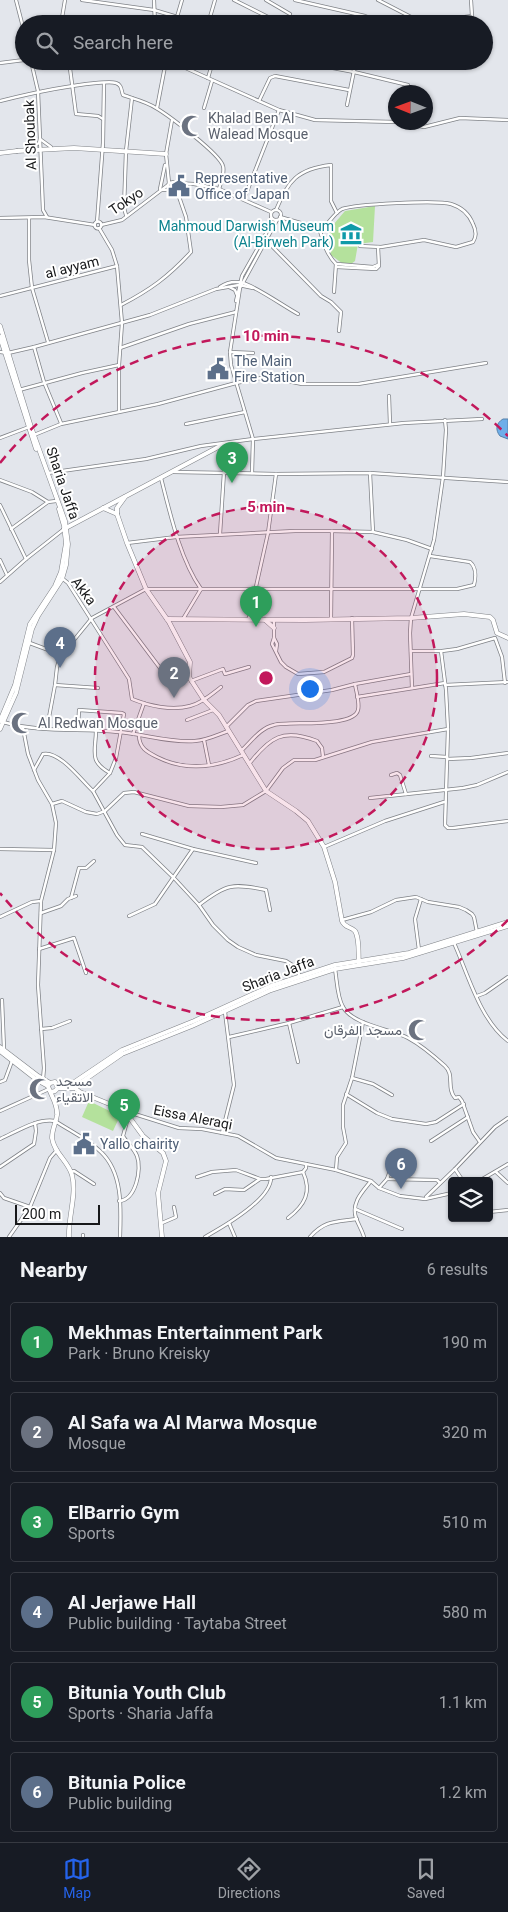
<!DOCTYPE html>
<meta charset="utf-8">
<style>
body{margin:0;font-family:Roboto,Vazirmatn,sans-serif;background:#242831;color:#f1f3f6}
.controls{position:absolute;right:15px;bottom:15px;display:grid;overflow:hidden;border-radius:5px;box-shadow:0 1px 4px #0004}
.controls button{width:45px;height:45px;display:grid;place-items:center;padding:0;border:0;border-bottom:1px solid #363941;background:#171b24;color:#f1f3f6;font:25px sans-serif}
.compass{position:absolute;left:388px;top:85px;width:45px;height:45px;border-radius:50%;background:#171b24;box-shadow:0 1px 4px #0004;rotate:271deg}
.scale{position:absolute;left:15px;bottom:12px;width:85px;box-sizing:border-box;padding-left:5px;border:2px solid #17181a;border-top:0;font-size:14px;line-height:18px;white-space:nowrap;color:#17181a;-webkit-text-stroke:4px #fff;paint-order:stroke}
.you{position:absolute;left:309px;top:688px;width:18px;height:18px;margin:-12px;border:4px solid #fff;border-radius:50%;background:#1a73e8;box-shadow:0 0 0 8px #1a73e833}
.badge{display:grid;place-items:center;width:32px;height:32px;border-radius:50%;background:#2563eb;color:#fff;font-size:16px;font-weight:700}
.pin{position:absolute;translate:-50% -41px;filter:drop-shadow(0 1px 2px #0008)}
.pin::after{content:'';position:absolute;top:26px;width:18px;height:15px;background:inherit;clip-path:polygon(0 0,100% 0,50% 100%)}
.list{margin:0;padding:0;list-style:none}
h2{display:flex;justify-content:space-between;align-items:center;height:65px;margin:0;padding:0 20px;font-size:21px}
h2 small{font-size:16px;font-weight:400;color:#9ea1a6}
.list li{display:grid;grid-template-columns:32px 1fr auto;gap:15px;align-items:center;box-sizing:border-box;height:80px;margin:0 10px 10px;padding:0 10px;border:1px solid #363941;border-radius:5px}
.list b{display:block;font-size:19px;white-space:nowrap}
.list p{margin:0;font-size:16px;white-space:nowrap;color:#9ea1a6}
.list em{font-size:16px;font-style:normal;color:#9ea1a6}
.icon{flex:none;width:28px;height:28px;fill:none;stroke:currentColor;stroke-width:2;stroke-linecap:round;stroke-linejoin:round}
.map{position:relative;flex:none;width:508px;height:1237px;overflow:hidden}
.search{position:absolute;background:#171b24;box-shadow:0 1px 4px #0004;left:15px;right:15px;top:15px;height:55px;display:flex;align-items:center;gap:12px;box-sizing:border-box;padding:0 18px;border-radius:28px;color:#9ea1a6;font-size:19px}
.sheet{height:605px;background:#171b24}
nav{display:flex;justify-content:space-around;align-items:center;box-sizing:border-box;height:70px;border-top:1px solid #363941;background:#171b24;font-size:14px;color:#9ea1a6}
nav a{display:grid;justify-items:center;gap:2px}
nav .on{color:#2563eb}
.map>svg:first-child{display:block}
</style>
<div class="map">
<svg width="508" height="1237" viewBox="0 0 508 1237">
<rect width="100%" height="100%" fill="#e3e6ec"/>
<g fill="#b4e19c">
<path d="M375,206L373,242L358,244L355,261L347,267L331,255C327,230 328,231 345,211Z"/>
<path d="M89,1101L120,1116L113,1131L82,1117Z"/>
</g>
<path fill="#6eaee9" stroke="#5481ab" d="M503,419H508V439L500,436C495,430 496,423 503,419Z"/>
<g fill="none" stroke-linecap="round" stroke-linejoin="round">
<g stroke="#7f8287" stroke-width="4">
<g id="minor">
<path d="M16,0L24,31"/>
<path d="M82,0L154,10L201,24"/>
<path d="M154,0L155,24"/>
<path d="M234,0L282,24"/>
<path d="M266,0L290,14"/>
<path d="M295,0L365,16L381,22"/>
<path d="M378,0L413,18L442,20L472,16L471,0"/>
<path d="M177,17L182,0"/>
<path d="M62,24V18L65,0"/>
<path d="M208,24L215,0"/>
<path d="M31,61L38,91L43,210L47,217"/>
<path d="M69,61L76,114L98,116L103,119"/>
<path d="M170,61L279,110L315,120L396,122"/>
<path d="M296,61L354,72L408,85"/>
<path d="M0,63L24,60"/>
<path d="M208,78L213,61"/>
<path d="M0,101C32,93 63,86 96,83C102,83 110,81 116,83C122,85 121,90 123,95C134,99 145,101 156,108C168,115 220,154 223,166C225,173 221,182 219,189"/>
<path d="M259,101L270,78L275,76L349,90"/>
<path d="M347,105L356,61"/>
<path d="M157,108L166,61"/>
<path d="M204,108L212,81"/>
<path d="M400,122L424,127L460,118L508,120"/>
<path d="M31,148L39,143L40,139L51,147"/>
<path d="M169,183L166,154L172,120"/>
<path d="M175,183L194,184L219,189L271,212"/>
<path d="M160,189L165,165"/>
<path d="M162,190L175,189L176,185L174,182L169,183L168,186L170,189"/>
<path d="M244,199L279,110"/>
<circle cx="276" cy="215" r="5"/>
<path d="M276,210C288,181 297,169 331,165V201L337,213"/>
<path d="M126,215L124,208L126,151L132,98"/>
<path d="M280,217L304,224L320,231C324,244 327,255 336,264L334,292"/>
<path d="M0,218L44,217L95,225"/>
<path d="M29,218V260L32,288L48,342"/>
<circle cx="98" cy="225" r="3.5"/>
<path d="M97,222L103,143L104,83"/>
<path d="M101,225L122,220L168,185"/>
<path d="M99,228L112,250L117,266L122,323L119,365V411"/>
<path d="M320,231C328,225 334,213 342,209C356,204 437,200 451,204C461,207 469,214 473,224C476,230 477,236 473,242L456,247L424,240L381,247L360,246"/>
<path d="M266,240L321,296L331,302L341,312L339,331"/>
<path d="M337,264L373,267L378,265"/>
<path d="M337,267L376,269L379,266L378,247"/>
<path d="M220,287C226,283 235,281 243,283C255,286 285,307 298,314"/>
<path d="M229,287L235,290L237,295"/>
<path d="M0,296L117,266"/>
<path d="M236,301L242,276L268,230L271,218"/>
<path d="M121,305C150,290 168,277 191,252L186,217L176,188"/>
<path d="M34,347L150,315L216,289L239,285L253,288"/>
<path d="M120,348L189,324L236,312"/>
<path d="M0,352L8,353L34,347L44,382L61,423"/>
<path d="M230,352L253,353"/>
<path d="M19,390L82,373L119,365"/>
<path d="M389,396L390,424"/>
<path d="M186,424L245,412"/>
<path d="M34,435L61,424L158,404L236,383L261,378L278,379L302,384H358L486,363"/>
<path d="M0,438L29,427"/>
<path d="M174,472L276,474L370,473L508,482"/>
<path d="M48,473L146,459L201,446L253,439L404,423L482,419"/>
<path d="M252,473L253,439L231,365L230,352L240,288L277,220"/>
<path d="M370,473L373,532"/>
<path d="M161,478C170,513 180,559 201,589"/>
<path d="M0,480L32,492L48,502"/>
<path d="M0,505L26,559"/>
<path d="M11,529L48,502L56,501"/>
<path d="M220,534L224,472"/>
<path d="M127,543L176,537L295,531H332L373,532L407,540L432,549"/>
<path d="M0,560L7,575"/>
<path d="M63,579L68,583L129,679L132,699C149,706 172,711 190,706C202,703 212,694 221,687"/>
<path d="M0,582L26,559L64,529"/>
<path d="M114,607L163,672L180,674L189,672"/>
<path d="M249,618L268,533L276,474"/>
<path d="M331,618L332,531"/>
<path d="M183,619L201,589"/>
<path d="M274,620V638"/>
<path d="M27,642L54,652L60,657"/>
<path d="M276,651L277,644L274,638L272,644L281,662L286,667L298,674L324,672L352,658L353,655L352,618"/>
<path d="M411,651H441L446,690L448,729L445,825L448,828H453L508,821"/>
<path d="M442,651L457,649L495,638L502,657L505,683"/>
<path d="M191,681L223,669L225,674L249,667"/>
<path d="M55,685L98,688"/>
<path d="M445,685L508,682"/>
<path d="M412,688L410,633L411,618L434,540L443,477L446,430L445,420"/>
<path d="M357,697L445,683"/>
<path d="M187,720L213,710"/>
<path d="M3,722C40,733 80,728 118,732C144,734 169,743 195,741C207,740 217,735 228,731"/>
<path d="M226,727L248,705L256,701L332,690L355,684L411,674"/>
<path d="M23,728L28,754L38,780L52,804L56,823L54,850"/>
<path d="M47,728L55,685L57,667L60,657L92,618L146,589H457L474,585C476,577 476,567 470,562L430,556"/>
<path d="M96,730C96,751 88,761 110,773"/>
<path d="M133,734L144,703"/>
<path d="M139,735C139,748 147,752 157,757C185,771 215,768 243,755"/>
<path d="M204,740L209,765"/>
<path d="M241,751C251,742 260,728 274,725C289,721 354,728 358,710C360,703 356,691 355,684"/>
<path d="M431,756L447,757"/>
<path d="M447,759L471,758L508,753"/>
<path d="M249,764C270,737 283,728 317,741L322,748L323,757"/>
<path d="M34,770L43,754C59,750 82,781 93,791L110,773L116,758L124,714L122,713L79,710L78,729"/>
<path d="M391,775L397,773L400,775L406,794"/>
<path d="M93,791L117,835L125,845L142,847L174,878L199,905L213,925L228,940L238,947L256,955L286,961L294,966L300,976"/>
<path d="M370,798L463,788L477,785L508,772"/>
<path d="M52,804L62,801L86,812L97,814L105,811L124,793L134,792L189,806L221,807L243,805L266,791L283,768L294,760H315L372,742L448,729"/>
<path d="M142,834L193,849L256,863"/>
<path d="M324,847L385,821L444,802"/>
<path d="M0,849L54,850L41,901L32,902L0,917"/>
<path d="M71,898L79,868H86L94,861"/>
<path d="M41,901L38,985L44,1068L43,1079"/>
<path d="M199,905C226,884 233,883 266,890L270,910"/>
<path d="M41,913L61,906L68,899L76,896"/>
<path d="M129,916L155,904L193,849"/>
<path d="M342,920L371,912L396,900L416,897L428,902L459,907L466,910L472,914L474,917L477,932"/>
<path d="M454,943C468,974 480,1020 508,1041"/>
<path d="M39,949L74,938L86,973"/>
<path d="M419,950L415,919L421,899"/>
<path d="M335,969C337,980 337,997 343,1007C353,1025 391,1029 408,1038C421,1045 434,1056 445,1066C455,1075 446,1088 455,1098L459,1097L462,1101L473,1132L480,1142"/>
<path d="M477,996L485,993L508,977"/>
<path d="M2,1000L4,1049"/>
<path d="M289,1023L298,1062"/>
<path d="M41,1029L52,1028L70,1021"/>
<path d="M229,1037L289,1023L343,1007"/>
<path d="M352,1078L373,1084L392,1095"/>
<path d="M0,1082L5,1080L12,1061"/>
<path d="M346,1094L377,1113L392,1119L426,1124L436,1122L464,1104"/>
<path d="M0,1111L49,1089"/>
<path d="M125,1111L179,1128L202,1129L238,1136L276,1158L336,1170L371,1181L379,1188L400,1196L425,1199L452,1193"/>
<path d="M222,1133L234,1085L225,1012"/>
<path d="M0,1139C16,1132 37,1118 55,1121C70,1131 88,1139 101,1152C123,1173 121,1208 120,1237"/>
<path d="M431,1141L468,1117"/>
<path d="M0,1167L34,1144L36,1131L35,1123"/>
<path d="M336,1170L337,1157L346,1143L343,1127V1105L352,1078L363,1022"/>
<path d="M71,1172L74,1171L94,1184"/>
<path d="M496,1172L508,1183"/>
<path d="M197,1177L212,1172L236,1170L260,1179H266L303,1172L306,1168V1164"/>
<path d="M387,1179L437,1180L440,1183"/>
<path d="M463,1181L455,1169L495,1127L508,1118"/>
<path d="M479,1181L508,1164"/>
<path d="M379,1188L387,1179L390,1171L406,1163V1153"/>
<path d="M0,1193L4,1198L30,1207"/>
<path d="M215,1194L225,1189L244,1190L260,1179"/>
<path d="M426,1197L455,1169"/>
<path d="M119,1201C136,1200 142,1169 137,1156C134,1148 127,1143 123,1136L128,1118"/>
<path d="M355,1209L402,1229"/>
<path d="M489,1212L508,1210"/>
<path d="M288,1218C305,1205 312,1192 303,1172"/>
<path d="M162,1223L176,1217L174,1207"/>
<path d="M229,1223L235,1237"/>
<path d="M83,1235V1237"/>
<path d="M9,1237L30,1207L50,1158L57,1150"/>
<path d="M205,1237C223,1227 272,1199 271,1177"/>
<path d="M310,1237C325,1220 336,1222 357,1219"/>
<path d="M364,1237C362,1230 358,1224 356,1218C351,1203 362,1192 371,1181"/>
</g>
</g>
<g stroke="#7f8287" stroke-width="5">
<g id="tertiary">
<path d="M17,151L74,148L166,154"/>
<path d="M0,153L17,151"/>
<path d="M125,497L117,508V514L127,543L146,589L169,622L190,662L189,677L204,700L219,715L266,791L296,811L308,821L324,847L335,882L342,921C345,928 350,926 355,931C360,938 358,956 359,964"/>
<path d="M103,508L117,514"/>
<path d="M64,529L222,445"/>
<path d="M167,619L305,620L411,618L464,614L490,617L493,620L497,633L508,638"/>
<path d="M265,620L274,628"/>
<path d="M57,1085L73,1083L122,1050L194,1021L271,986L335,965L409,953L508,922"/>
<path d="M72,1086L80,1092L124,1110L143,1136L163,1153L166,1161L158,1193L162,1237"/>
<path d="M58,1088H73L122,1054L192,1026L271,990L335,969L403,958L508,926"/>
</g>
</g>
<g stroke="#7f8287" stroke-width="5">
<g id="secondary">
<path d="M0,326L31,427L65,521L68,544L66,565L62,579L38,616L32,629L16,693L0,729"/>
<path d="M0,337L36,449"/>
<path d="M0,721L15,685L30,624L55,586L61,572L66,543L64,526L59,509"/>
<path d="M0,1047L38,1076L50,1083"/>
<path d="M0,1051L37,1080L48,1086"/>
<path d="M51,1092L55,1091L58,1088L55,1082L50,1083L48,1086C51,1096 58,1104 57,1115C56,1123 52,1129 52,1138C54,1153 68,1161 72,1175C77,1195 68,1217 69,1237"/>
</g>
</g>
<use href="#minor" stroke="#fff" stroke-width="2.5"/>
<use href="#tertiary" stroke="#fff" stroke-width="4"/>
<use href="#secondary" stroke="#fff" stroke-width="4"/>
</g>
<circle cx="266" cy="678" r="171" fill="#c2185b" fill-opacity=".12"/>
<g fill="none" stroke="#c2185b" stroke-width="2.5" stroke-dasharray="9 6">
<circle cx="266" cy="678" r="171"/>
<path d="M508 920A342 342 0 0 1 0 893M0 463A342 342 0 0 1 508 436"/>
</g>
<defs>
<g id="mosque-bare" transform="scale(1.725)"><path d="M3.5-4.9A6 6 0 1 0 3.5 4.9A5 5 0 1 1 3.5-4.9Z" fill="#6b7280" stroke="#fff" stroke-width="2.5" paint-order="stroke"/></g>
<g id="civic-bare" transform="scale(1.725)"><path d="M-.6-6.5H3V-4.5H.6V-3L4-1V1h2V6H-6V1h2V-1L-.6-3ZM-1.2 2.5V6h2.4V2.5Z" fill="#5c6f8a" stroke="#fff" stroke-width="2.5" paint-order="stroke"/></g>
<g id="museum-bare" transform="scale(1.725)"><path d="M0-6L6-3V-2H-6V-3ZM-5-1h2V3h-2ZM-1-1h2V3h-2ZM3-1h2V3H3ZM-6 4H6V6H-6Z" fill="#0f9aa8" stroke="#fff" stroke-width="2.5" paint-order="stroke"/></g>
</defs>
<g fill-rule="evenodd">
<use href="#mosque-bare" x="192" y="126"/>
<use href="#civic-bare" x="179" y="186"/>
<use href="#museum-bare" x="351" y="234"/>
<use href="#civic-bare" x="218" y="369"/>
<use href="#mosque-bare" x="22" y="723"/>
<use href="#mosque-bare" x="419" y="1030"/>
<use href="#mosque-bare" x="40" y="1089"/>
<use href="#civic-bare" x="84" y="1144"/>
</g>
<g text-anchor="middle" stroke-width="4" stroke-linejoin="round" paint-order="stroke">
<g font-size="14" fill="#5b616d" stroke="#fff" text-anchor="start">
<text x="208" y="123">Khalad Ben Al<tspan x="208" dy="16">Walead Mosque</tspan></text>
<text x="38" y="728">Al Redwan Mosque</text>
<text x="402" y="1035" text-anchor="end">مسجد الفرقان</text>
<text x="56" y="1086">مسجد<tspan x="56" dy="16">الاتقياء</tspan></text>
</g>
<g font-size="14" fill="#17181a" stroke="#fff">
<text transform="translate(30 135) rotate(-92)" y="5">Al Shoubak</text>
<text transform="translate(126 201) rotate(-34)" y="5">Tokyo</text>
<text transform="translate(72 267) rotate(-14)" y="5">al ayyam</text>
<text transform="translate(63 483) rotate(71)" y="5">Sharia Jaffa</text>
<text transform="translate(84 591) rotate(53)" y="5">Akka</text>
<text transform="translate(278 974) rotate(-21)" y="5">Sharia Jaffa</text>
<text transform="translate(193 1117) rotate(11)" y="5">Eissa Aleraqi</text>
</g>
<g font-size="14" fill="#4e5e75" stroke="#fff" text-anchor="start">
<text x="195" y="183">Representative<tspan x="195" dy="16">Office of Japan</tspan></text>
<text x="234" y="366">The Main<tspan x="234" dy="16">Fire Station</tspan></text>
<text x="100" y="1149">Yallo chairity</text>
</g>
<g font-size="14" fill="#0d838f" stroke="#fff" text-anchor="end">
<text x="334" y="231">Mahmoud Darwish Museum<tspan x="334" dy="16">(Al-Birweh Park)</tspan></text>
</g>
</g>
<circle cx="266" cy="678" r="8" fill="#c2185b" stroke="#fff" stroke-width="2.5"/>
<g font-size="15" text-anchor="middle" font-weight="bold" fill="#c2185b" stroke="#fff" stroke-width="4" stroke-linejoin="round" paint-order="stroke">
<text x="266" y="341">10 min</text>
<text x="266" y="512">5 min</text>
</g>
</svg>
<div class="controls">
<button><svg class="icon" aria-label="layers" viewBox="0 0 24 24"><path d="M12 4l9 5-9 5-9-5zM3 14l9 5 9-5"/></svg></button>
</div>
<svg class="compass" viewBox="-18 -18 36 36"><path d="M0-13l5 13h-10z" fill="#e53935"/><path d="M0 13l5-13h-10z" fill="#9ea1a6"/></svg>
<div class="scale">200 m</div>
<div class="you"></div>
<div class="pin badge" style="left:256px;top:627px;background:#2e9e5b">1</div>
<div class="pin badge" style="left:174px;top:698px;background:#6b7280">2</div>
<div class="pin badge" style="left:232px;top:483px;background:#2e9e5b">3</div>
<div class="pin badge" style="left:60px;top:668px;background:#5c6f8a">4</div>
<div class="pin badge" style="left:124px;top:1130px;background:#2e9e5b">5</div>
<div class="pin badge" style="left:401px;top:1189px;background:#5c6f8a">6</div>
<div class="search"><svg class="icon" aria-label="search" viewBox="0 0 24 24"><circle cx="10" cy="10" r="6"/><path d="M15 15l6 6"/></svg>Search here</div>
</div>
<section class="sheet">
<h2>Nearby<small>6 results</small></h2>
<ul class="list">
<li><span class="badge" style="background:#2e9e5b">1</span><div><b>Mekhmas Entertainment Park</b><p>Park · Bruno Kreisky</p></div><em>190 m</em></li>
<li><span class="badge" style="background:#6b7280">2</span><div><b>Al Safa wa Al Marwa Mosque</b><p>Mosque</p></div><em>320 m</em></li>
<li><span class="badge" style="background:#2e9e5b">3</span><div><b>ElBarrio Gym</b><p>Sports</p></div><em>510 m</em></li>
<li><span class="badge" style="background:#5c6f8a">4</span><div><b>Al Jerjawe Hall</b><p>Public building · Taytaba Street</p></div><em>580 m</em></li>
<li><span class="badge" style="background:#2e9e5b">5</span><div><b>Bitunia Youth Club</b><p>Sports · Sharia Jaffa</p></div><em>1.1 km</em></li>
<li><span class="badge" style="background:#5c6f8a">6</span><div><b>Bitunia Police</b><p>Public building</p></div><em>1.2 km</em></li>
</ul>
</section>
<nav>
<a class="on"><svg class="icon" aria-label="map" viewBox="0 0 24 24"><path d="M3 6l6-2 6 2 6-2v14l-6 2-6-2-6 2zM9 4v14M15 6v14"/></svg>Map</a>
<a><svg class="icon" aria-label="directions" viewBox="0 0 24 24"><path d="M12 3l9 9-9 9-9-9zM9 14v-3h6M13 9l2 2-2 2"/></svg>Directions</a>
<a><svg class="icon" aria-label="saved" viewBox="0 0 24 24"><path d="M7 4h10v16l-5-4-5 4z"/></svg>Saved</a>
</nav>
